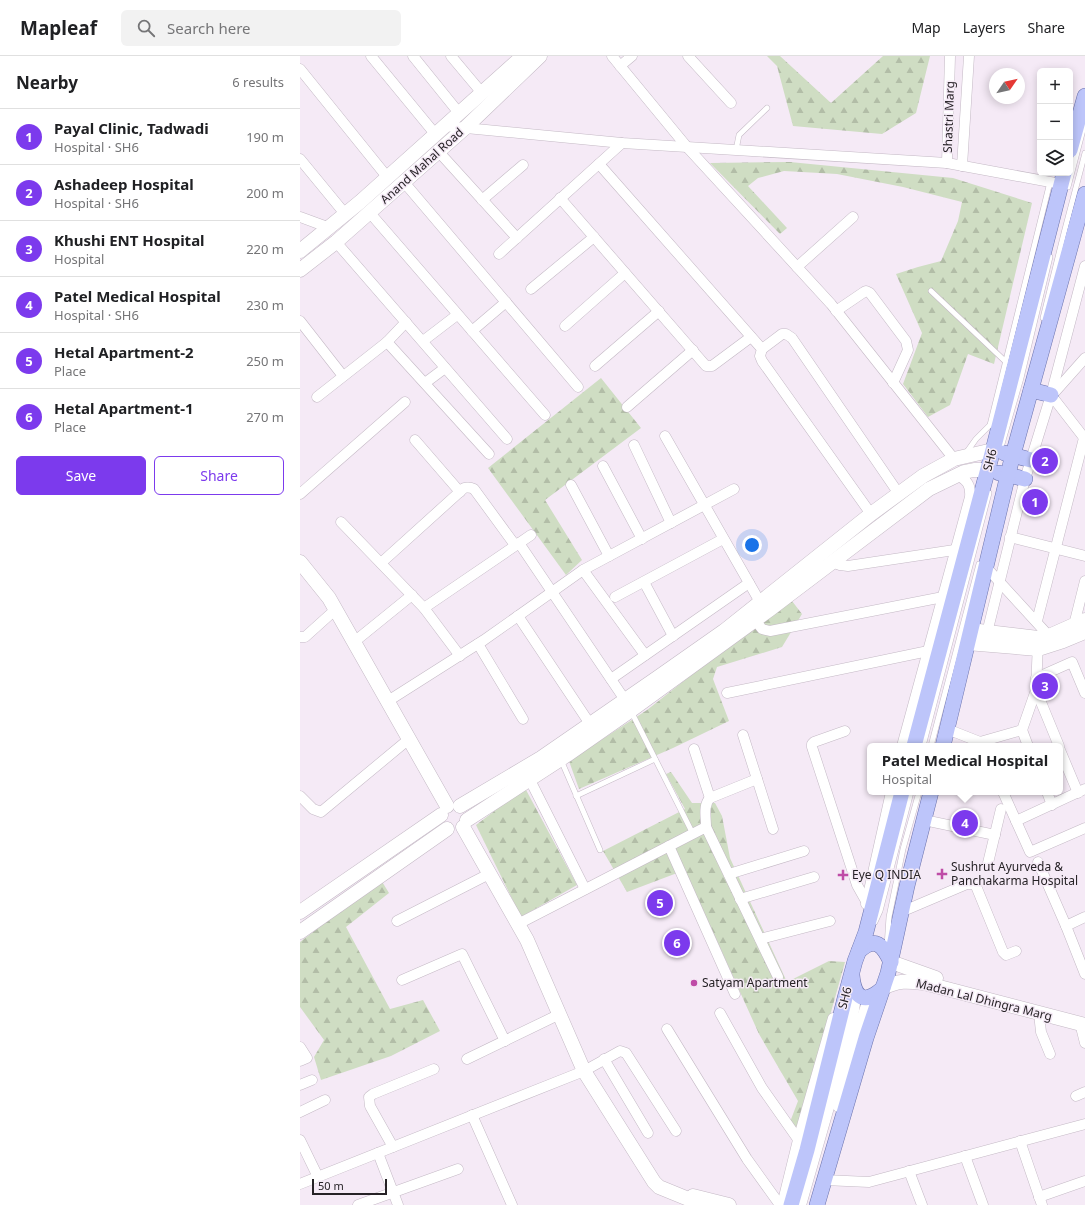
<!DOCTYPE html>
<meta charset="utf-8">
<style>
body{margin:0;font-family:"Noto Sans",sans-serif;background:#f2f2f2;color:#202124}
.controls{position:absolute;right:12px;top:12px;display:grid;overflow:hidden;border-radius:6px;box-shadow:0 2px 10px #0003}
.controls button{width:36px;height:36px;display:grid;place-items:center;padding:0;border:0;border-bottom:1px solid #e0e0e0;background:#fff;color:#202124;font:20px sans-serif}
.compass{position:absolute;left:689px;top:12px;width:36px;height:36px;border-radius:50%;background:#fff;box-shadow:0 2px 10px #0003;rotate:56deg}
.scale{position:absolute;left:12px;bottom:10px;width:75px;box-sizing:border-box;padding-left:4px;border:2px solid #262226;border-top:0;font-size:11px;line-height:14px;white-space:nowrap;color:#262226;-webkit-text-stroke:3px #f5eaf6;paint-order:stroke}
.you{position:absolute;left:452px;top:489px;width:14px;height:14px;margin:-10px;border:3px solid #fff;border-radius:50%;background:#1a73e8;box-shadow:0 0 0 6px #1a73e833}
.badge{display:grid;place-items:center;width:26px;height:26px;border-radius:50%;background:#7c3aed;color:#fff;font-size:13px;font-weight:700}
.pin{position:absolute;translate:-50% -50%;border:2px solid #fff;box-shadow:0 1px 4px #0006}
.popup{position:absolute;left:567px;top:687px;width:196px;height:52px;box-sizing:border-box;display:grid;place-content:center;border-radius:6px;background:#fff;filter:drop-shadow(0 1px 3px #0005);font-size:13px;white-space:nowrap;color:#757577}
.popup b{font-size:15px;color:#202124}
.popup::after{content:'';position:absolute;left:50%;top:100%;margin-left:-8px;border:8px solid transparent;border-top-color:#fff}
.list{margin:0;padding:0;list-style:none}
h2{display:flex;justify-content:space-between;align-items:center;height:52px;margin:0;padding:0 16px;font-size:17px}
h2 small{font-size:13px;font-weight:400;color:#757577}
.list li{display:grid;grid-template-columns:26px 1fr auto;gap:12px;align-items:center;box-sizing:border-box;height:56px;padding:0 16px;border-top:1px solid #e0e0e0}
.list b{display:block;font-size:15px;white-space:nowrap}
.list p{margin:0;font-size:13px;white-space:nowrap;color:#757577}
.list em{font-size:13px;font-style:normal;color:#757577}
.actions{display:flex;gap:8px;padding:12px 16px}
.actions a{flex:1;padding:9px 0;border:1px solid #7c3aed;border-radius:6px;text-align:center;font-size:14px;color:#7c3aed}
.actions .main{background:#7c3aed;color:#fff}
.icon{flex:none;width:22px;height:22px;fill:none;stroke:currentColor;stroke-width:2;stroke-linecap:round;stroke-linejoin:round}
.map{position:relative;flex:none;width:785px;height:1149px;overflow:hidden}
header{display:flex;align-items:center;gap:24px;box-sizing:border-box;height:56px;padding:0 20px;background:#fff;border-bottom:1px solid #e0e0e0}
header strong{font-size:19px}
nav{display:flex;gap:22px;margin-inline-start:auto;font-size:14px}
.search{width:280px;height:36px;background:#f2f2f2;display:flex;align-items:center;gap:10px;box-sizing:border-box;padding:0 14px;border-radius:6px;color:#757577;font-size:15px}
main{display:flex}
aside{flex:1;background:#fff}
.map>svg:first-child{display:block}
</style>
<header>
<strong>Mapleaf</strong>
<div class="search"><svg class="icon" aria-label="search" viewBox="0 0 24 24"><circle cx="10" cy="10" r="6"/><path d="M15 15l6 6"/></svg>Search here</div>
<nav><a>Map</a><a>Layers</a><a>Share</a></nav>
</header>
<main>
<aside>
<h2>Nearby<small>6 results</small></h2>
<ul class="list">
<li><span class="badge">1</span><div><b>Payal Clinic, Tadwadi</b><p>Hospital · SH6</p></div><em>190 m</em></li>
<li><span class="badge">2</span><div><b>Ashadeep Hospital</b><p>Hospital · SH6</p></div><em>200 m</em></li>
<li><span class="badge">3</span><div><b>Khushi ENT Hospital</b><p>Hospital</p></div><em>220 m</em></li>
<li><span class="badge">4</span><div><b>Patel Medical Hospital</b><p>Hospital · SH6</p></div><em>230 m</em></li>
<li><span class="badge">5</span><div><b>Hetal Apartment-2</b><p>Place</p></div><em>250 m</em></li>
<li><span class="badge">6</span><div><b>Hetal Apartment-1</b><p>Place</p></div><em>270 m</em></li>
</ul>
<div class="actions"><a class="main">Save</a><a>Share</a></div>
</aside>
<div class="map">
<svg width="785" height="1149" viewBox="0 0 785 1149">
<defs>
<pattern id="forest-firs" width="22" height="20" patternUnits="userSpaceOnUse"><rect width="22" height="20" fill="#cfddc3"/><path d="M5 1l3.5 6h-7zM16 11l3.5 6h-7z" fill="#b2bda7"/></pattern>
</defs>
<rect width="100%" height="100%" fill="#f5eaf6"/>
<g fill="url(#forest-firs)">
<path d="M467,0H480L531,47L583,0H630L616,57L582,78L493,70L477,10Z"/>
<path d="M490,106L653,122L732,147L694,308L668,298L650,349L628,361L603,328L622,277L596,218L618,211L641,205L658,165L662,146L603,131L537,118L484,115L458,122L448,130L487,172L480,178L410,107Z"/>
<path d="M301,322L341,372L245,444L282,504L266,519L188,412Z"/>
<path d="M492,545L502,558L482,591L417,611L413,623L429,665L373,692L279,733L269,705L347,654L432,587Z"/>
<path d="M371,716L392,747H415L422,760L430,802L487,926L529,905L545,906L498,1074L490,1066L498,1045L459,978L385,814L327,836L303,795L385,753L366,718Z"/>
<path d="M225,732L277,829L221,861L176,769Z"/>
<path d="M81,824L89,837L46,871L90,953L123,944L140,975L91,1000L21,1024L14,1001L24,984L0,951V886Z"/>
</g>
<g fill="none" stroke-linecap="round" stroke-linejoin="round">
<g stroke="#c4b9c5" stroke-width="6">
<g id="lane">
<path d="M436,94L439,79L467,52"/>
<path d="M768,131L784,70"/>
<path d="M631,235L706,306"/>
<path d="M743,262L764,177L785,97"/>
<path d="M700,395L721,322L750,201"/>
<path d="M666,397L676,383L690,369L750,126"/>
<path d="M331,655L393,778"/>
<path d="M623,690L689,437"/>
<path d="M631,690L679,508"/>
<path d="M261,704L300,794"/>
<path d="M276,740L355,703"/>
<path d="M575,866L580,855L611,736"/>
<path d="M587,891L589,861L603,793L619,736"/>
</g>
</g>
<g stroke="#c4b9c5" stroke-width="11">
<g id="street">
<path d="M71,0L136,79"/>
<path d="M113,0L159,57"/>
<path d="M151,0L182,37"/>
<path d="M312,0L387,91L531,248L654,403"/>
<path d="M388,0L431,47"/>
<path d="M320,10L332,0"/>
<path d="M0,13L88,122"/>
<path d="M145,70L322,87L647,107L761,128"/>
<path d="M138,95L217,182"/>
<path d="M0,103L46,159"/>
<path d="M647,107L650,0"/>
<path d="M299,108L462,293L460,300L462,305L571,458"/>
<path d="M662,110L669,0"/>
<path d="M103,125L278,331"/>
<path d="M260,142L406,310H412L451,281"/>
<path d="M182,144L223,109"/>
<path d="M70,157L245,359"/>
<path d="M0,161L30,172"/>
<path d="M36,186L207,383"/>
<path d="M199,198L322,87"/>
<path d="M497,211L553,161"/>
<path d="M231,233L294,181"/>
<path d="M536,255L564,236L566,235L570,237L606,285L608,294L593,327"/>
<path d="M0,265L43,320"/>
<path d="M106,266L87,286L189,398"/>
<path d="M265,270L325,217"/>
<path d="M172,275L206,246"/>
<path d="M123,285L157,259"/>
<path d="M462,293L482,278H486L492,282L599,438"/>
<path d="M295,310L359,255"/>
<path d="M125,327L145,312"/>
<path d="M753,338L785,302"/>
<path d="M751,339L785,383"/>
<path d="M17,341L87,286"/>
<path d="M327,351L393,294"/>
<path d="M365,380L460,546"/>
<path d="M115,384L160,436"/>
<path d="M334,389L371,467"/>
<path d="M303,410L342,483"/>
<path d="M271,429L309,500"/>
<path d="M0,438L105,346"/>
<path d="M41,466L124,552L160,600"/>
<path d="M710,481L785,500"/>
<path d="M219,487L325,644"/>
<path d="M532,506L540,509L548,510L661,493"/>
<path d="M81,507L164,432C168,431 170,431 174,433L215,489"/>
<path d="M686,511L749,580"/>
<path d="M283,514L345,599"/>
<path d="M344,526L373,580"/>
<path d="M315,541L423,483"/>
<path d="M124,552L231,479"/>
<path d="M218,560L290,668"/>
<path d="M452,560L462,573L470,575L643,541"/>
<path d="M737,565L784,382"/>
<path d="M774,569L785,525"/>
<path d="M0,581H5L35,554"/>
<path d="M686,581L725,423L751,339L785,210"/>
<path d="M54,586L112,539"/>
<path d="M178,588L223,663"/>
<path d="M736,622L772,606L785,637"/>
<path d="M311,623L449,527"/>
<path d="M736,634L759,690"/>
<path d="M427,637L633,594"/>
<path d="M88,645L184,584L283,514L434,433"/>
<path d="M647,673L680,686"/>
<path d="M722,674L728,690"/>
<path d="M545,675L514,686L512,688V691L557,829L566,845"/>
<path d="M443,679L473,773"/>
<path d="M602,690L670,441C671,429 667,424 657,419"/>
<path d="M682,690L680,686L722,674L736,634L738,586"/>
<path d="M394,693L410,742"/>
<path d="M760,694L778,737"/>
<path d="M230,724L285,833"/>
<path d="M703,736L730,796L785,772"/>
<path d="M747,736L752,749"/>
<path d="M0,740L13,753L21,756L109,683"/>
<path d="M624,764L695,779"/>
<path d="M716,765L785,733"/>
<path d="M406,771C406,761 403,749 410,742L457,723"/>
<path d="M369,790L435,938"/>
<path d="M738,806L766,870"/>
<path d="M688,807L701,753"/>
<path d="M429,818L504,795"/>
<path d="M440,843L514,821"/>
<path d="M566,848L591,736"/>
<path d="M601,856L667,828H673L676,830L703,896L706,899L716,895"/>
<path d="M785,861L766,870L785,918"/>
<path d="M97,865L189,818"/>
<path d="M218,868L406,771L478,921"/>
<path d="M460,883L530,865"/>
<path d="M102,924L162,898L205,985"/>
<path d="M420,957L462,1032L500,1086"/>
<path d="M739,957L741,976L750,998"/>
<path d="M780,967L785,987"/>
<path d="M367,973L447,1103L480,1149"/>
<path d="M0,991L7,1002L0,1005"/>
<path d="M167,1003L260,958"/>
<path d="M304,1003L348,1077"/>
<path d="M0,1029L12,1024"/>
<path d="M776,1040L785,1036"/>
<path d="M0,1056L25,1044"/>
<path d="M172,1059L212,1149"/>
<path d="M0,1084L18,1121"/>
<path d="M720,1085L742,1149"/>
<path d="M93,1091L70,1050L69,1041L73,1038L134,1013"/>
<path d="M78,1097L98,1149"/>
<path d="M665,1100L683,1149"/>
<path d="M609,1115L622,1149"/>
<path d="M524,1124L569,1126L785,1068"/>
<path d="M0,1128L284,1015L320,995L326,997L376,1075"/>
<path d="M739,1141L785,1125"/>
<path d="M58,1149L158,1113"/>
<path d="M482,1149L498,1084L533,962"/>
</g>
</g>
<g stroke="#c4b9c5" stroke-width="15">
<g id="secondary">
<path d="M0,195L60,146L223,0"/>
<path d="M0,214L36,186L165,72L240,0"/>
<path d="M0,506L29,542L147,750"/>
<path d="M670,574L738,582L749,580L785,564"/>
<path d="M667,587L738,593L763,585L785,576"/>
<path d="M160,750L241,702L357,622L424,575L571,458L623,420L654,403L693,394"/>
<path d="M167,764L267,699L330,655L469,554L629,433L664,416L674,414H688"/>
<path d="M163,771L227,884L284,1015L354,1126L359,1131L403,1149"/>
<path d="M0,856L141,759"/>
<path d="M0,876L147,773"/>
<path d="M591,906L636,922"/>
<path d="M583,932C599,924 607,925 624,927L785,969"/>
<path d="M539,1049L559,976L571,941"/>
<path d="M393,1140L429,1149"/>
<path d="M499,1149L549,974L555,934"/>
</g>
</g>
<g stroke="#6c73ad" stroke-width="16">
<g id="primary">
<path d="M770,94L785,40"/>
<path d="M731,334L751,339"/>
<path d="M704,397L731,404"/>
<path d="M699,417L725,423"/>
<path d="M614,690L693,394L764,117"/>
<path d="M643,690L711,406L785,138"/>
<path d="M559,895C575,880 583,889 591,906"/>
<path d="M552,919C554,943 565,949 583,932"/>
<path d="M491,1149L507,1094L545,942L555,905L566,876L602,736"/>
<path d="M517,1149L566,982L588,917L607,830L631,736"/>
</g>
</g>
<use href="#lane" stroke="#fff" stroke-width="5"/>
<use href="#street" stroke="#fff" stroke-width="10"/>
<use href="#secondary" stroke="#fff" stroke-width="14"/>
<use href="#primary" stroke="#bdc5fa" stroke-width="15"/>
</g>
<g fill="#bf4ca7" stroke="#f5eaf6" stroke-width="1.5">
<path d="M640 812h4v4h4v4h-4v4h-4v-4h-4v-4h4z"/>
<path d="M541 813h4v4h4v4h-4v4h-4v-4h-4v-4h4z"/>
<circle cx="394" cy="927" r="4"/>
</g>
<g text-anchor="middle" stroke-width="3" stroke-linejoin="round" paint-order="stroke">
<g font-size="12" fill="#262226" stroke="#f5eaf6">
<text transform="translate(649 61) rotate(-88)" y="4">Shastri Marg</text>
<text transform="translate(122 110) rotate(-42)" y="4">Anand Mahal Road</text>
<text transform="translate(690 404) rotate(-75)" y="4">SH6</text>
<text transform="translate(545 942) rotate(-75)" y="4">SH6</text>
<text transform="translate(684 944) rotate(14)" y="4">Madan Lal Dhingra Marg</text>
</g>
<g font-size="12" fill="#262226" stroke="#f5eaf6" text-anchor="start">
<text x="651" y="815">Sushrut Ayurveda &amp;<tspan x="651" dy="14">Panchakarma Hospital</tspan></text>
<text x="552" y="823">Eye Q INDIA</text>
<text x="402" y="931">Satyam Apartment</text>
</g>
</g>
</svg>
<div class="controls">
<button>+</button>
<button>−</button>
<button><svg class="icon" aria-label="layers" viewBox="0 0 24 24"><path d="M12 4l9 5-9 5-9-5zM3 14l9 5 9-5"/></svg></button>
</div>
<svg class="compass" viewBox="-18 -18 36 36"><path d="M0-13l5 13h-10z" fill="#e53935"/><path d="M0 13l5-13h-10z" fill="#757577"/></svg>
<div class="scale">50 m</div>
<div class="you"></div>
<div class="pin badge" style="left:735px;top:446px">1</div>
<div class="pin badge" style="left:745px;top:405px">2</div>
<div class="pin badge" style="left:745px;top:630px">3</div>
<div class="pin badge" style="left:665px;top:767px">4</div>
<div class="popup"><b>Patel Medical Hospital</b>Hospital</div>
<div class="pin badge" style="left:360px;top:847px">5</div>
<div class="pin badge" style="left:377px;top:887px">6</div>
</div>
</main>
